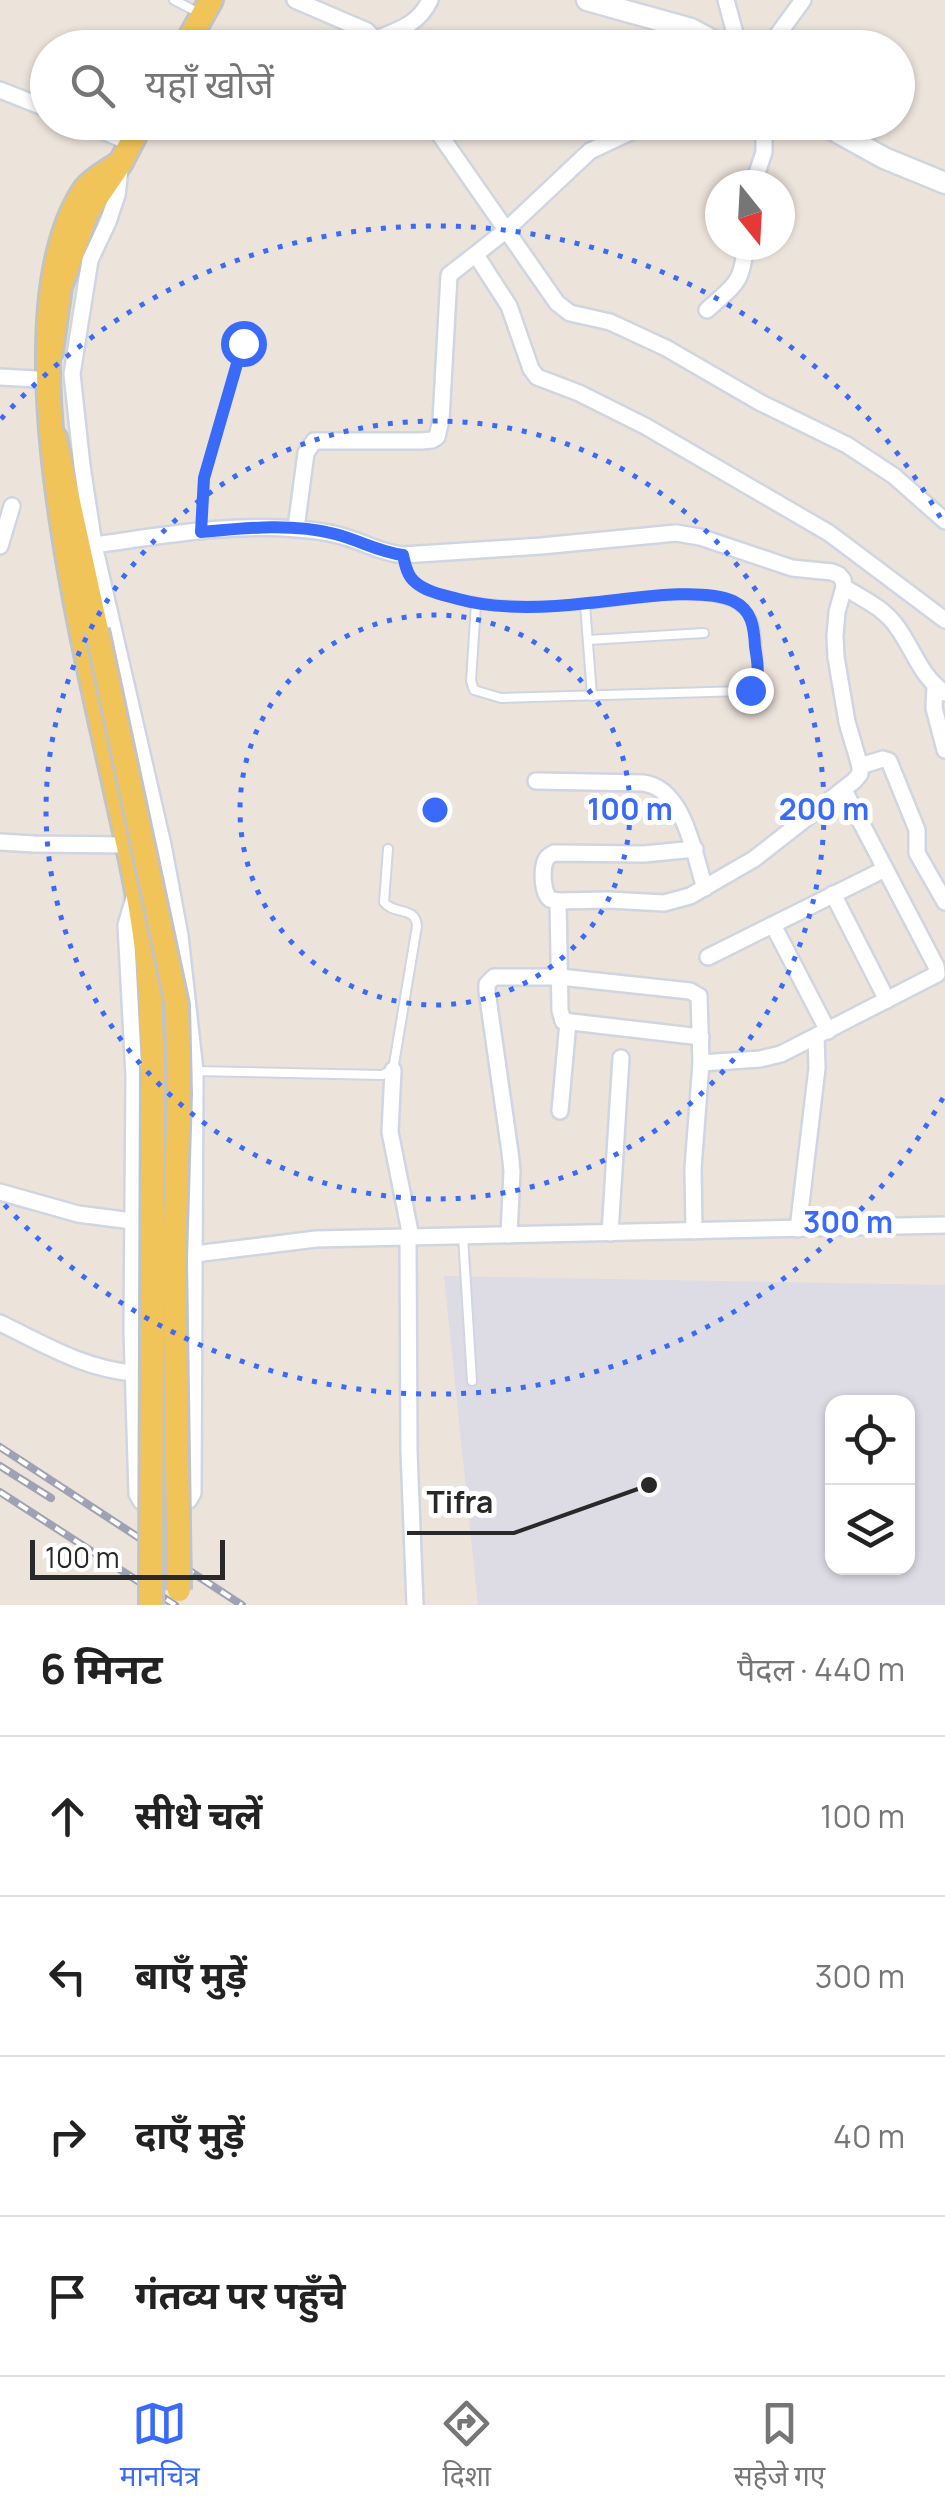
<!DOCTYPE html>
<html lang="hi">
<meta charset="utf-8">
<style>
body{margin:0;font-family:Manrope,"Noto Sans Devanagari",sans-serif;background:#f2f2f2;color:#222}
.controls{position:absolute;right:30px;bottom:30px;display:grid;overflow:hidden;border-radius:20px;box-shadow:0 2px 8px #0004}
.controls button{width:90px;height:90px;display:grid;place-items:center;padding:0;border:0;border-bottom:2px solid #e0e0e0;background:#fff;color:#222;font:50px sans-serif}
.compass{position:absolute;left:705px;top:170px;width:90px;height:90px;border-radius:50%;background:#fff;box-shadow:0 2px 8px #0004;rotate:162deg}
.scale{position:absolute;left:30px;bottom:25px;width:195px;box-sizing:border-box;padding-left:10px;border:5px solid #292929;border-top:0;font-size:28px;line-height:35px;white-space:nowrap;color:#292929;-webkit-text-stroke:8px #fff;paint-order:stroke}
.stop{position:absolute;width:30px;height:30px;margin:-22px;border:8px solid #396afa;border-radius:50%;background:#fff}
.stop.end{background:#396afa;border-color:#fff;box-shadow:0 2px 10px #0008}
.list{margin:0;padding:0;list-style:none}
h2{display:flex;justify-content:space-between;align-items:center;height:130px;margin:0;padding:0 40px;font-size:42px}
h2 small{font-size:32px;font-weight:400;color:#767676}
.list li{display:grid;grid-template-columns:65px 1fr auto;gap:30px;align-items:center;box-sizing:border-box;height:160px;padding:0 40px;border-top:2px solid #e0e0e0}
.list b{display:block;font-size:38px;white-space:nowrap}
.list em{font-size:32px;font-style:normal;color:#767676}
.icon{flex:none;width:55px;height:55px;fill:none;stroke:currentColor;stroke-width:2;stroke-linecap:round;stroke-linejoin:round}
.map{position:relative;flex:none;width:945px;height:1605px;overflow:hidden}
.search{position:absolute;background:#fff;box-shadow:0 2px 8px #0004;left:30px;right:30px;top:30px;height:110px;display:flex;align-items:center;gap:25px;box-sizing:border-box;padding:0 35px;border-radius:55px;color:#767676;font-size:38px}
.sheet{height:770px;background:#fff}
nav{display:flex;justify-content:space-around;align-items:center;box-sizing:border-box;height:140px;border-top:2px solid #e0e0e0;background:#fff;font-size:28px;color:#767676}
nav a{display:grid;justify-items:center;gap:5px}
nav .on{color:#396afa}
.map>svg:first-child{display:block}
</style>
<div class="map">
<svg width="945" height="1605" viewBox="0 0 945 1605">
<rect width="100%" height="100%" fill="#ece3db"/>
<path fill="#dddbe4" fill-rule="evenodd" d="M444,1276L945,1285V1605H478ZM832,1402H908V1568H832Z"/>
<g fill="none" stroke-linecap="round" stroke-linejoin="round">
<g stroke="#d0d5e2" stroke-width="12">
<g id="lane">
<path d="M174,0L199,13"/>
<path d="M201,532L204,478L243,343"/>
<path d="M403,555C405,564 407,576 415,582C423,590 439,594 450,597C494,608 542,608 587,604C628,600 685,588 724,599C736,602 748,610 753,622C756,631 760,674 756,683C752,689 751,689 744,691L501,698L474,690L471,681L476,604"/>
<path d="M585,604L592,696"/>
<path d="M588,640L704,633"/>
<path d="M195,1071L382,1075L393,1070L417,926C416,906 393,915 384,902L388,849"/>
<path d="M463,1236L472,1381"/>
</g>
</g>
<g stroke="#d0d5e2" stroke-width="20">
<g id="street">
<path d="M295,0L367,31L382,48"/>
<path d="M726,0L739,48"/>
<path d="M376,39C399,30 419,24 430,0"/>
<path d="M768,48L803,0"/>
<path d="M0,90L48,109"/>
<path d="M82,122L131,143"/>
<path d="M431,122L557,303L570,313L610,322L666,348L761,403L847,445L894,476L945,521"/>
<path d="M120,170L117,195L108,222L90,260L72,374L82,466L94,545L163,845L180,936L195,1071L193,1493L189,1500L141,1501L137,1494L132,1331L134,1076L126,925L136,891L171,886"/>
<path d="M753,185L764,152V122"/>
<path d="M476,255L509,306L531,369L537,377L579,393L645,426L829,533L945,620"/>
<path d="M707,310C734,285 743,284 745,245"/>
<path d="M0,377L36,379"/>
<path d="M296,528L306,453L314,441H421L432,440L437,437L441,420L449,275L504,232L590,151L652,122"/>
<path d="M94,545C160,536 230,523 297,529C315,530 334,533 351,539C369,545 383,553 403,555L541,546L676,533L700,537L792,568L832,572L839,575L843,580L844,587L837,612L835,636L836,657L847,722L860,766V774L854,781L754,859L690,896L664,903L609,900L558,901C555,900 552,900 550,899C542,893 541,866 547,858C548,856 551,855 554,853L644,854L695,849"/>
<path d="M0,546L12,506"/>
<path d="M844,587C863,599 884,608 897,627C914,650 920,676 945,693"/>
<path d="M935,686L934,708L945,750"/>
<path d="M860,766L883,759L889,761L917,830V853L945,902"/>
<path d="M536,781L643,783C685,788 694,856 705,888"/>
<path d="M0,842L34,844L126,845"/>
<path d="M833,894L887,1000"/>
<path d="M558,901L560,1010L563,1021L701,1037"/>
<path d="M773,925L828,1031"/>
<path d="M708,957L885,869"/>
<path d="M701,1063L760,1059L781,1054L937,974L936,966L844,790"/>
<path d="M393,1070L390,1132L411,1237H408L409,1451L415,1605"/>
<path d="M560,1111L568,1022"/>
<path d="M0,1192L78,1214L132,1221"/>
<path d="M798,1229L817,1068L816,1037"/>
<path d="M610,1233L621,1058"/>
<path d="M509,1235L512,1171L510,1152L487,991V984L494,977H560L690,991L699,996L701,1063L693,1168L694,1231"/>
<path d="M195,1254L316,1239L945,1225"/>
<path d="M0,1323C44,1344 84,1369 134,1373"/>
</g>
</g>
<g stroke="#d0d5e2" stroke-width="25">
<g id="secondary">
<path d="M587,0L691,29L727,48"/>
<path d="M819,122L884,158L945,183"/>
</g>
</g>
<g stroke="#c3c3c3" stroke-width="28">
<g id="primary">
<path d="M184,48L211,0"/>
<path d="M121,162C110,170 94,178 85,189C0,314 83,639 115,787C128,846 142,906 148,967C151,999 151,1033 153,1065"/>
<path d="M51,352L60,287L87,212L121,162L142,122"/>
<path d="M55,438L97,630"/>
</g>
</g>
<use href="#lane" stroke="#fff" stroke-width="8"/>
<use href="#street" stroke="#fff" stroke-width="15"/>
<use href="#secondary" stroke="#fff" stroke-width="20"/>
<use href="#primary" stroke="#f1c45a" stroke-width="22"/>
<g stroke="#9ea2b4" stroke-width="8">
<g id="rail">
<path d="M0,1447L242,1605"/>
<path d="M0,1466L51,1498"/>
<path d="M0,1492L175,1605"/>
</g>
</g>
<use href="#rail" stroke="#fff" stroke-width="4" stroke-dasharray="11" stroke-linecap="butt"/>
<g stroke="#c3c3c3" stroke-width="28" stroke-linecap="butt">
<g id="primary-bridge">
<path d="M97,630L177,1005L179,1094L174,1260L179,1590"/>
<path d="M151,1605L153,1065"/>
</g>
</g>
<use href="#primary-bridge" stroke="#f1c45a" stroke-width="22"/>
</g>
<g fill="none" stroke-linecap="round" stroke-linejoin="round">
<path stroke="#396afa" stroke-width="12" d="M243,343L204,478L201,532C245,528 292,523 335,534C359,540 379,552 403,555C405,564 407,576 415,582C426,592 444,595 458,599C498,610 546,608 588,603C625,600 699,586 733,601C752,610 754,627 755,646C757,662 762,677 750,690"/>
</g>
<g fill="none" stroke="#396afa" stroke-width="5" stroke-dasharray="5 10">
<circle cx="435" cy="810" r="195"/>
<circle cx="435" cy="810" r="389"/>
<path d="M943 1098A584 584 0 0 1 1 1201M1 419A584 584 0 0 1 943 522"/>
</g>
<circle cx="435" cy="810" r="15" fill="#396afa" stroke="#fff" stroke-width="5"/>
<g font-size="30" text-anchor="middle" font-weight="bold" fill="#396afa" stroke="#fff" stroke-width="10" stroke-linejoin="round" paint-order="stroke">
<text x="630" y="820">100 m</text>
<text x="824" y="820">200 m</text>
<text x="848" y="1233">300 m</text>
</g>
<path fill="none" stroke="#292929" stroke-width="4" d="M649 1485L514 1533H407"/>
<circle fill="#292929" stroke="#fff" stroke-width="4" cx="649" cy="1485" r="10"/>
<g font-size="30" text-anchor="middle" font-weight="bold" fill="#292929" stroke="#fff" stroke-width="10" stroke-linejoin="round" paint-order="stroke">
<text x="460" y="1513">Tifra</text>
</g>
</svg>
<div class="controls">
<button><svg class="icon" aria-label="locate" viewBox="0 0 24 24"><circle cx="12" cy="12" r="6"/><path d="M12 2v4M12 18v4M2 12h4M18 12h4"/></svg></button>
<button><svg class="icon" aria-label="layers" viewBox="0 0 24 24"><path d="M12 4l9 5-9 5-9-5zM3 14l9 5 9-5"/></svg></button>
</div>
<svg class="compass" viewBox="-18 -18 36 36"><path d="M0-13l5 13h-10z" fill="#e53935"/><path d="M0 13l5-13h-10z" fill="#767676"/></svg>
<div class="scale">100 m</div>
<div class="stop" style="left:243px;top:343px"></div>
<div class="stop end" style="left:750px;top:690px"></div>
<div class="search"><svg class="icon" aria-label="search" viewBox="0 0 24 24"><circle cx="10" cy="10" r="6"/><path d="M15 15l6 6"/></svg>यहाँ खोजें</div>
</div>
<section class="sheet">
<h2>6 मिनट<small>पैदल · 440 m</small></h2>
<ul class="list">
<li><svg class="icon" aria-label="ahead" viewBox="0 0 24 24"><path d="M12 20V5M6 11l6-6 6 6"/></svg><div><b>सीधे चलें</b></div><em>100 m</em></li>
<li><svg class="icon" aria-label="left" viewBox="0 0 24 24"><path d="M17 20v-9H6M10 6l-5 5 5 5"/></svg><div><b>बाएँ मुड़ें</b></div><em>300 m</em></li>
<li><svg class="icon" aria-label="right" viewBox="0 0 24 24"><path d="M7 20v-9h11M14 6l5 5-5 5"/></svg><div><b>दाएँ मुड़ें</b></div><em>40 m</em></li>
<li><svg class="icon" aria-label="arrive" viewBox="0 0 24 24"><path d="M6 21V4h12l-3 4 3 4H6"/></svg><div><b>गंतव्य पर पहुँचे</b></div></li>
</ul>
</section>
<nav>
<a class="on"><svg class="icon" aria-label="map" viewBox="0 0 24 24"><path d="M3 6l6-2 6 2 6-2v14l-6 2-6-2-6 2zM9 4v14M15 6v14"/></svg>मानचित्र</a>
<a><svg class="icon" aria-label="directions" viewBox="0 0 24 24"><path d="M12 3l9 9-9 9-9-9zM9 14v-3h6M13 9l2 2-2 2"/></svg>दिशा</a>
<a><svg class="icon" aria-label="saved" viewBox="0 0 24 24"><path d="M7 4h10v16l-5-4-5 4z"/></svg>सहेजे गए</a>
</nav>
